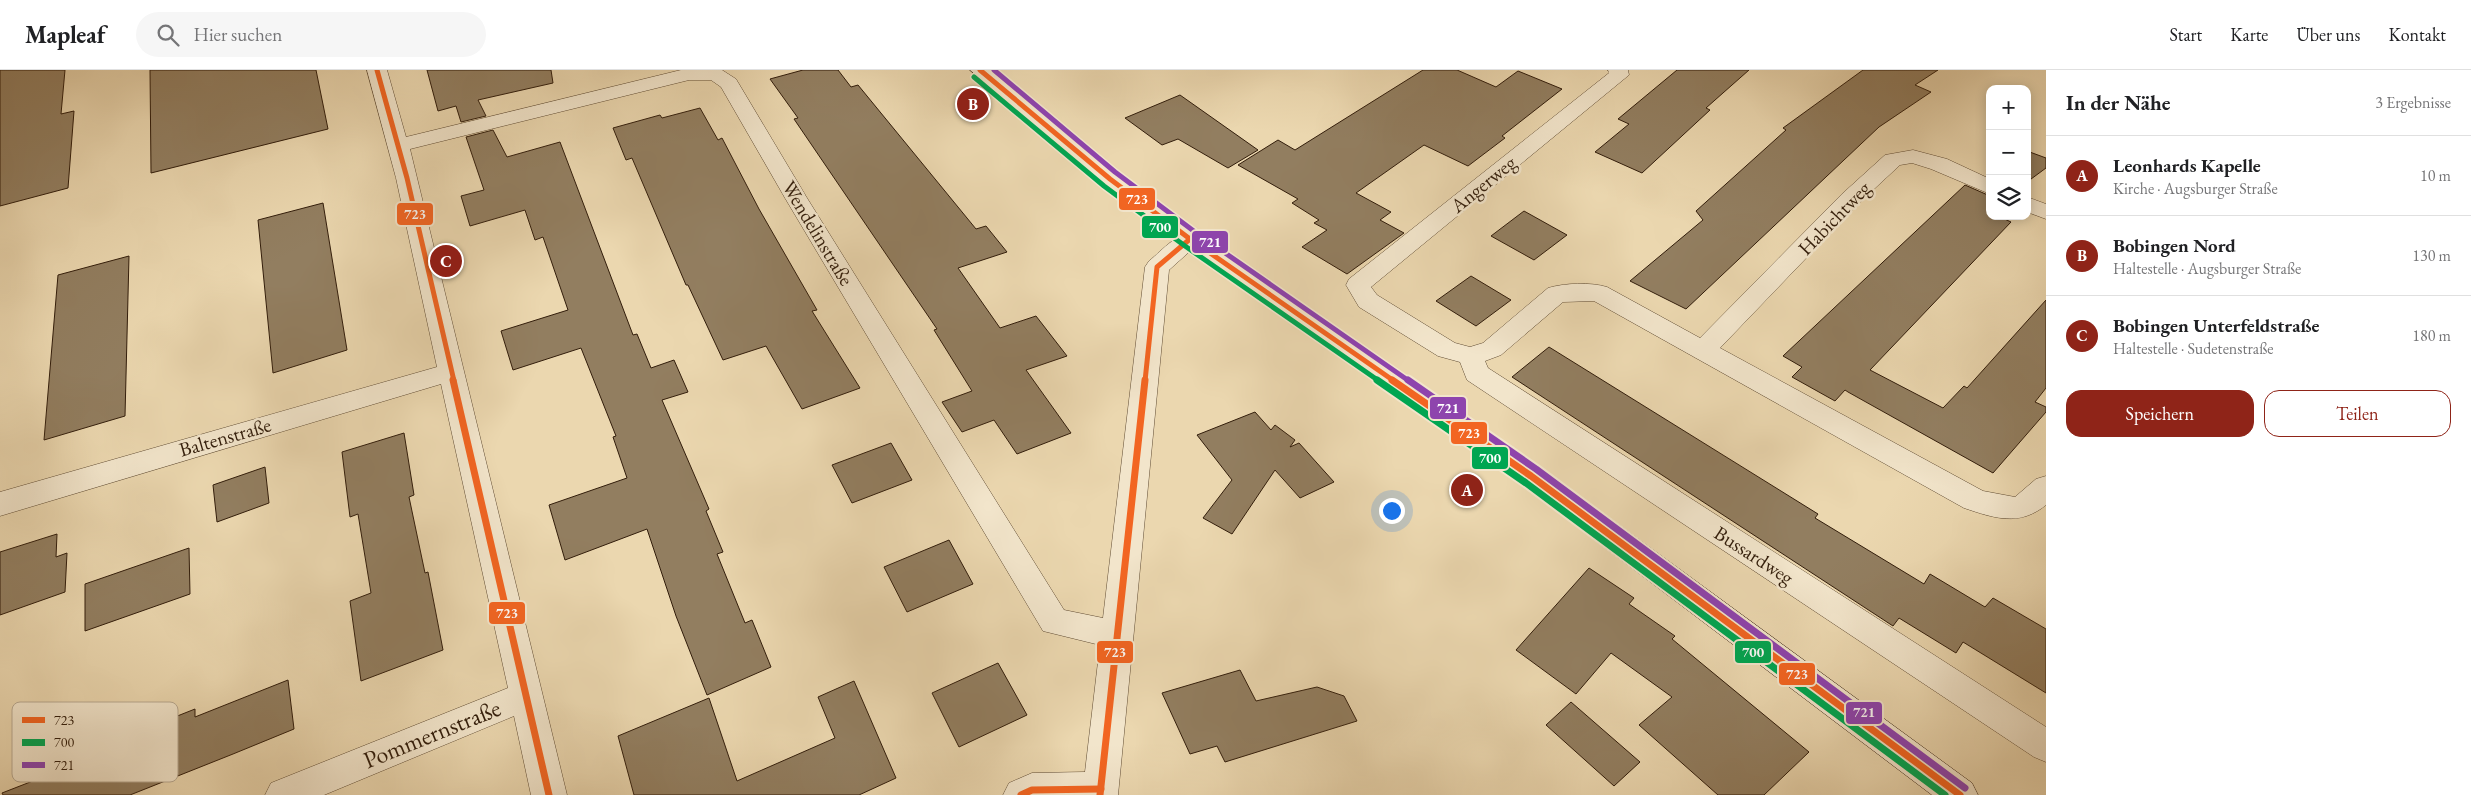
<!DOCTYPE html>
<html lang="de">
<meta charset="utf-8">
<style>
body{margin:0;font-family:"EB Garamond",serif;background:#f6f6f6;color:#202124}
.controls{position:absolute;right:15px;top:15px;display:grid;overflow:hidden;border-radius:10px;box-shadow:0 2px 12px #0003}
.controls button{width:45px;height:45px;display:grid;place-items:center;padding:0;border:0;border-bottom:1px solid #e0e0e0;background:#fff;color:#202124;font:25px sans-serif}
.you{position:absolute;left:1391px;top:440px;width:18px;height:18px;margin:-12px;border:4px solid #fff;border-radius:50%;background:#1a73e8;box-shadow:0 0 0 8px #1a73e833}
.badge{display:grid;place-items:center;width:32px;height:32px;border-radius:50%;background:#8f2418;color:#fff;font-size:16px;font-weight:700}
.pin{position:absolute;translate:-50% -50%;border:2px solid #fff;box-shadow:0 1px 5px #0006}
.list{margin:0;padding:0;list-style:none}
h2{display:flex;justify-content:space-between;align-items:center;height:65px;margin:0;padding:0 20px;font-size:21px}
h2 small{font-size:16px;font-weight:400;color:#757577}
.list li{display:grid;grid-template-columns:32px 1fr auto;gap:15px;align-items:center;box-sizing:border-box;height:80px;padding:0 20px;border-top:1px solid #e0e0e0}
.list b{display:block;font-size:19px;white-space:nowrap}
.list p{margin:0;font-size:16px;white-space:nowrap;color:#757577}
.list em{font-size:16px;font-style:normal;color:#757577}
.actions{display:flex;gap:10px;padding:15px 20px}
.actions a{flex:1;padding:11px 0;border:1px solid #8f2418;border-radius:15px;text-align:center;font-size:18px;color:#8f2418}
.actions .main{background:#8f2418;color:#fff}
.icon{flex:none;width:28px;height:28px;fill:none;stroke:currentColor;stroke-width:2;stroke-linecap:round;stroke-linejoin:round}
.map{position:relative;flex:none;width:2046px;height:725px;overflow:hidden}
header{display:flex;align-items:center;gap:30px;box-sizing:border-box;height:70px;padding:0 25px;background:#fff;border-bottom:1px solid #e0e0e0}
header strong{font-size:24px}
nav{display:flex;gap:28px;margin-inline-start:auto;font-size:18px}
.search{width:350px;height:45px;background:#f6f6f6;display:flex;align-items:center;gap:12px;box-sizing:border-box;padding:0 18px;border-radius:28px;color:#757577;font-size:19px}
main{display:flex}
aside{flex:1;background:#fff}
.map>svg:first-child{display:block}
</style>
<header>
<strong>Mapleaf</strong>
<div class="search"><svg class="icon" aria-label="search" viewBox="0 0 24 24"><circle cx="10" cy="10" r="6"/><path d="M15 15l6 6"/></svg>Hier suchen</div>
<nav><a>Start</a><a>Karte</a><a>Über uns</a><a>Kontakt</a></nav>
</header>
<main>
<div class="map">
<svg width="2046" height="725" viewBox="0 0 2046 725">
<rect width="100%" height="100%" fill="#ebd7af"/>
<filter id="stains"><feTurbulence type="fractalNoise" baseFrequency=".004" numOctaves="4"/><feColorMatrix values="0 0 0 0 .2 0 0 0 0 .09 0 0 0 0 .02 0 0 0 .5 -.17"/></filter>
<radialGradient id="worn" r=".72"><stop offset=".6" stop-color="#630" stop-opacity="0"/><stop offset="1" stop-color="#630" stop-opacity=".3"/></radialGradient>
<g fill="#927e60" stroke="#321d0b">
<path d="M0,0H65L61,44L74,41L68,118L0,136Z"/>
<path d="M150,0H316L328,59L151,103Z"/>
<path d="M427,0H551L553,13L478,30L486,46L461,52L456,36L438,41Z"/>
<path d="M803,0H838L851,17L858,15L976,159L986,156L1007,182L958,198L1000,258L1036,246L1067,286L1026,300L1071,363L1017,384L994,350L962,362L942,332L972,321L934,260L937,259L794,49L798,48L770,9Z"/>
<path d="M1423,0H1457L1496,17L1518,1L1562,19L1502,66L1505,68L1468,96L1424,75L1356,123L1391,142L1380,150L1404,163L1347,204L1302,177L1327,160L1314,153L1319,150L1292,133L1298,129L1238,95L1278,70L1295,80Z"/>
<path d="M1677,0H1749L1706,38L1710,40L1642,103L1595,82L1629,54L1618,49Z"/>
<path d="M1863,0H1938L1915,15L1931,22L1879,57L1686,239L1630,211L1703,150L1696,141L1786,60L1783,58Z"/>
<path d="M1180,25L1258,80L1228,98L1178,69L1162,75L1125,48Z"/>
<path d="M700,38L718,70L722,68L759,139L817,240L812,241L860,318L802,339L766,276L723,290L688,215H686L632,88L626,90L613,58L660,45L662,48Z"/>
<path d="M493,60L507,87L560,72L633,265L637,264L651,298L674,290L688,322L662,330L709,439L706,441L723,482L717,484L745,553L752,550L771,597L707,625L676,546L647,459L565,490L549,435L627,408L613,367L616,366L581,278L513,300L501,261L568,240L543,167L535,170L525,140L470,156L461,126L484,120L466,67Z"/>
<path d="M2027,81L2046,88V98L2027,112Z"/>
<path d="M1965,115L1990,126V146H1998L2011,152L1870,300L1943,338L1964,316L1967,318L2046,230V318L2035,332L2046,337V342L1993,403L1848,322L1845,320L1835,331L1792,307L1802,297L1783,286Z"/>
<path d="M323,133L347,280L273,303L258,150Z"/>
<path d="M1524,141L1567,165L1534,190L1491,166Z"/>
<path d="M129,186L125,346L44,370L58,205Z"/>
<path d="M1471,206L1511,230L1476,256L1436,231Z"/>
<path d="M1549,277L1818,444L1815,448L1924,514L1930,504L1985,537L1993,528L2046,559V623L1963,572L1956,583L1899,548L1893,556L1512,307Z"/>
<path d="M1255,342L1271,360L1275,355L1295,370L1290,377L1299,373L1334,412L1300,428L1275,400L1232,464L1203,448L1232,410L1197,365Z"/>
<path d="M404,363L414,425L409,427L425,503L428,502L443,580L361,611L350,531L371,523L358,444L350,447L342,382Z"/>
<path d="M891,373L912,410L852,433L832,395Z"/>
<path d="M265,397L269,433L217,452L213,415Z"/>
<path d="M57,464L56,487L67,483L65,522L0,545V482Z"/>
<path d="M949,470L973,514L907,542L884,497Z"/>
<path d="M189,478L190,524L85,561V514Z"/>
<path d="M1589,498L1634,528L1629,534L1675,566L1672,569L1809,682L1764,725H1718L1639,655L1672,627L1611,583L1576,624L1516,580Z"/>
<path d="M998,593L1027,645L959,677L932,623Z"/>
<path d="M1240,600L1256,631L1317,617L1344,626L1357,651L1225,692L1217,676L1190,684L1162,623Z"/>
<path d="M288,610L294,659L233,684L130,725H3L2,723L79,693V685L195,639V647Z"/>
<path d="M854,611L896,708L859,725H634L618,666L709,628L737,711L835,668L818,627Z"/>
<path d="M1571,632L1640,692L1614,716L1546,655Z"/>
</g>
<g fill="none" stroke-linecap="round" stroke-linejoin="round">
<g stroke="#604c34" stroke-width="1">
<g id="street">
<path d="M367,0H387L406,67L681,0H722L736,9L807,128L1064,540L1103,548L1145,197L1149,191C1163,180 1179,159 1198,164L1202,169L1198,174L1169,200L1118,725H1003L1009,713L1032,703L1085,702L1100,575L1043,561L785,128L721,17L711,10H689L410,79L567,725H531L514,646L324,725H265L271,713L508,618L441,314L0,446V422L437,297L396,108Z"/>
<path d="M1608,0H1628L1629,5L1371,217L1377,225L1455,273L1470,277L1483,273L1548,218C1565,213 1590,212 1607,217L1700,268L1842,124L1885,85L1913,80L1947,89L1990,109V124L1931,99L1912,93L1900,95L1858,134L1720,278L1983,421L2015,427L2036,409L2046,406V435C2019,457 1994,448 1964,438L1594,231L1563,232L1501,285L1485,291L1488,298L2046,657V692L2034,687L1467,310L1460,292L1438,286L1359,237L1346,215L1349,209L1609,3Z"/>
<path d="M2027,127L2046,134V149L2027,142Z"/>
</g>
</g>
<g stroke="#321d0b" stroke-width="1">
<path id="secondary" d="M970,0H992L1118,104L1198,164L1541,398L1972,713L1978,725H1932L1521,414L1182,174L1102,114Z"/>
</g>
<use href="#street" fill="#f2e5cb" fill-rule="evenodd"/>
<use href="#secondary" fill="#f2e5cb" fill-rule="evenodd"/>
<g stroke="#f2e5cb" stroke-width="8">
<g id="bus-1-far1">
<path d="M377,0L407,108L454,311"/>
<path d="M980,0L1110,109L1190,169L1394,311"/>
<path d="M1145,311L1157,197L1190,169"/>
</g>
</g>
<g stroke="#f2e5cb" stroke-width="11">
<g id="bus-1">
<path d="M453,310L549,725"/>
<path d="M1392,310L1531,406L1960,725"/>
<path d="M1021,725L1032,720L1101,719"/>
<path d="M1100,725L1145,310"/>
</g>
</g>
<g stroke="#f2e5cb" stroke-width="8">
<path id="bus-2-far1" d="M974,7L1104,116L1185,176L1379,311"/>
</g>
<g stroke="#f2e5cb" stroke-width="11">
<path id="bus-2" d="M1377,310L1526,413L1945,725"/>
</g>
<g stroke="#f2e5cb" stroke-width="8">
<path id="bus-3-far1" d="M994,0L1115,102L1195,162L1409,311"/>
</g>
<g stroke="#f2e5cb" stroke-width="11">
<path id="bus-3" d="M1408,310L1536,399L1965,718"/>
</g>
<use href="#bus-1-far1" stroke="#f26522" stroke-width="5"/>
<use href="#bus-1" stroke="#f26522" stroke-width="7"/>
<use href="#bus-2-far1" stroke="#00a651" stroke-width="5"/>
<use href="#bus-2" stroke="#00a651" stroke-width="7"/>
<use href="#bus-3-far1" stroke="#8e44ad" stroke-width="5"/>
<use href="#bus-3" stroke="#8e44ad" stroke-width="7"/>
</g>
<g text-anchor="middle" stroke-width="5" stroke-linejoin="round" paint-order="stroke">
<g font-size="20" fill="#321d0b" stroke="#f2e5cb">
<text transform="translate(1483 114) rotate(-39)" y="7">Angerweg</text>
<text transform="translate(1834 148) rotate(-46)" y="7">Habichtweg</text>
<text transform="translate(818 163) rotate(59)" y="7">Wendelinstraße</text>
<text transform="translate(225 367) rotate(-16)" y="7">Baltenstraße</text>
<text transform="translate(1754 485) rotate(33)" y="7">Bussardweg</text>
</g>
<g font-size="24" fill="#321d0b" stroke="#f2e5cb">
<text transform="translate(432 664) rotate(-22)" y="8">Pommernstraße</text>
</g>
</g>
<rect x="12" y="632" width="166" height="80" rx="8" fill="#f2e5cb" stroke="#b8a991" stroke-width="1"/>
<rect x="22" y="647" width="23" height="6" fill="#f26522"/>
<rect x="22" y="669" width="23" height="7" fill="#00a651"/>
<rect x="22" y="692" width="23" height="6" fill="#8e44ad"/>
<g font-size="14" fill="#321d0b">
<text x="54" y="655">723</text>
<text x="54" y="677">700</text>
<text x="54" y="700">721</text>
</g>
<g stroke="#f2e5cb" stroke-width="2">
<rect x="1118" y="117" width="38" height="24" rx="5" fill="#f26522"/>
<rect x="396" y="132" width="38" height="24" rx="5" fill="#f26522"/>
<rect x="1141" y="145" width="38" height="24" rx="5" fill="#00a651"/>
<rect x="1191" y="160" width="38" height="24" rx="5" fill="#8e44ad"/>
<rect x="1429" y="326" width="38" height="24" rx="5" fill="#8e44ad"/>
<rect x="1450" y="351" width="38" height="24" rx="5" fill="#f26522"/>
<rect x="1471" y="376" width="38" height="24" rx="5" fill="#00a651"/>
<rect x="488" y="531" width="38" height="24" rx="5" fill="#f26522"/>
<rect x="1096" y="570" width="38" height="24" rx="5" fill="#f26522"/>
<rect x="1734" y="570" width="38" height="24" rx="5" fill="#00a651"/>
<rect x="1778" y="592" width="38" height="24" rx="5" fill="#f26522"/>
<rect x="1845" y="631" width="38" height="24" rx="5" fill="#8e44ad"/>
</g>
<g font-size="14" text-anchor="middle" font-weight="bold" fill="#fff">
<text x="1137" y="134">723</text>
<text x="415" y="149">723</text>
<text x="1160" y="162">700</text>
<text x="1210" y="177">721</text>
<text x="1448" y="343">721</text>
<text x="1469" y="368">723</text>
<text x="1490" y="393">700</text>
<text x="507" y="548">723</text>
<text x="1115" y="587">723</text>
<text x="1753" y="587">700</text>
<text x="1797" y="609">723</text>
<text x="1864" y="647">721</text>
</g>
<rect width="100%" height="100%" filter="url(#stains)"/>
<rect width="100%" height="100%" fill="url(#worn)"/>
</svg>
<div class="controls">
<button>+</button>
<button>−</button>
<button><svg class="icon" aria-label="layers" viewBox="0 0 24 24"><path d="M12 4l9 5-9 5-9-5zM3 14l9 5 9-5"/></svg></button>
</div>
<div class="you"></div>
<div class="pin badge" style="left:1467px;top:420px">A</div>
<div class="pin badge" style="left:973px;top:34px">B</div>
<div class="pin badge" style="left:446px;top:191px">C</div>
</div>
<aside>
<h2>In der Nähe<small>3 Ergebnisse</small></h2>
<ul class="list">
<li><span class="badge">A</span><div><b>Leonhards Kapelle</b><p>Kirche · Augsburger Straße</p></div><em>10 m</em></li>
<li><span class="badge">B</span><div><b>Bobingen Nord</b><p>Haltestelle · Augsburger Straße</p></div><em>130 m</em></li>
<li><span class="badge">C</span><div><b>Bobingen Unterfeldstraße</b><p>Haltestelle · Sudetenstraße</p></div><em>180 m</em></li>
</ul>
<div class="actions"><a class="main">Speichern</a><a>Teilen</a></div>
</aside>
</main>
